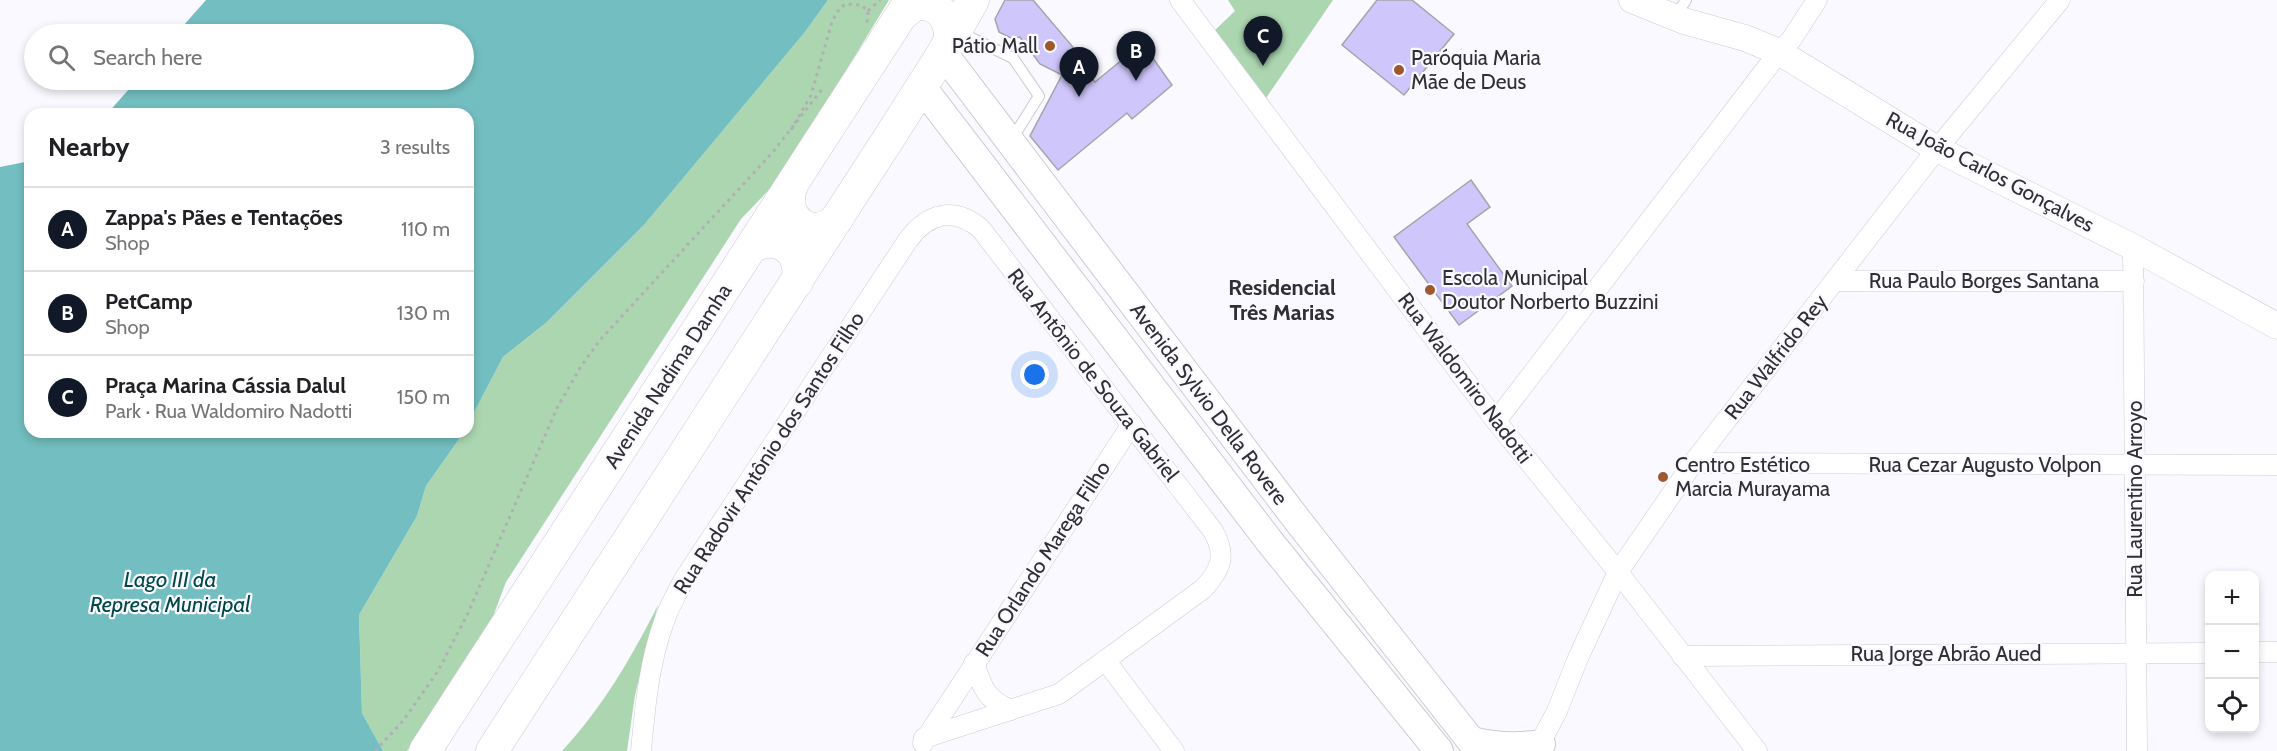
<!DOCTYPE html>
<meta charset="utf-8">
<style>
body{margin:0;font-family:Cabin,sans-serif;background:#f6f6f6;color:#202124}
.controls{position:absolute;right:18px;bottom:18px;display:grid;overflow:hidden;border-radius:12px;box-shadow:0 3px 9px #0003}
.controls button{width:54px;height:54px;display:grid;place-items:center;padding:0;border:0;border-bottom:2px solid #e0e0e0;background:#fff;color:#202124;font:30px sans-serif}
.you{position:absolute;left:1035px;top:375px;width:21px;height:21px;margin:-15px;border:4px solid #fff;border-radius:50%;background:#1a73e8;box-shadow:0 0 0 9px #1a73e833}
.badge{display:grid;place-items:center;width:39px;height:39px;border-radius:50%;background:#111827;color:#fff;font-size:20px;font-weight:700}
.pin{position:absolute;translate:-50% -50px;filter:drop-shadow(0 2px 3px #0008)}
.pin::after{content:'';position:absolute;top:32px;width:21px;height:18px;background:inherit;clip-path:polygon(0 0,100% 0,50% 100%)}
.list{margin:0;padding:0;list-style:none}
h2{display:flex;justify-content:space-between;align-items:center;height:78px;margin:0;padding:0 24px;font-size:26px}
h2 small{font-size:20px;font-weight:400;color:#757577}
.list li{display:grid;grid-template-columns:39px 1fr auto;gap:18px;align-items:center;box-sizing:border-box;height:84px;padding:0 24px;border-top:2px solid #e0e0e0}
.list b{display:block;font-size:22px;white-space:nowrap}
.list p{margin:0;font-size:20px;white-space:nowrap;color:#757577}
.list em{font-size:20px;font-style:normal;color:#757577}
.icon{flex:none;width:33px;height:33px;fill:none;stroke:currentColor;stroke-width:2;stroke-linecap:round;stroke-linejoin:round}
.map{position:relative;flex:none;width:2277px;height:751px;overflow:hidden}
.search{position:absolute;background:#fff;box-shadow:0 3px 9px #0003;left:24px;top:24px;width:450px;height:66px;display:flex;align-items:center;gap:15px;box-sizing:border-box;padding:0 21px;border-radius:33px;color:#757577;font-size:22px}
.panel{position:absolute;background:#fff;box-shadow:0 3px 9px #0003;left:24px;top:108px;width:450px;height:330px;border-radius:18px}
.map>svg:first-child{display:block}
</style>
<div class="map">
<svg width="2277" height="751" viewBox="0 0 2277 751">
<rect width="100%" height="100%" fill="#faf9ff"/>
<g fill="#acd6b0">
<path d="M828,0H889L782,176L741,219L506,582L489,627L407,751H383L362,713L359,615L417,516L426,486L464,432H468V424L503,357L547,322L644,225L805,32Z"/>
<path d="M1228,0H1333L1264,101L1214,31L1235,11Z"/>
<path d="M658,605L635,695L627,751H562C603,707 631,658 658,605Z"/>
</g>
<g fill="#73bec0">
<path d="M206,0H828L805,32L644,225L547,322L503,357L468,424V114H107L137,80H464V34H176Z"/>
<path d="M30,161V432H464L426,486L417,516L359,615L362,713L383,751H0V167Z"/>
</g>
<g fill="#cfc6fb" stroke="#a5a4ab" stroke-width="1.5">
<path d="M1005,0H1033L1083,59L1081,63L1095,82L1134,50L1150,54L1172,85L1132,119L1127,113L1058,170L1030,136L1062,75L1040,64L1020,37L1011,38L999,32L995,19Z"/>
<path d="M1377,0H1412L1454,34L1404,95L1342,45Z"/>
<path d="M1471,180L1490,207L1467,224L1512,286L1459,325L1394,237Z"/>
</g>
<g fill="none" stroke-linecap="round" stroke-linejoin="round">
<g stroke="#cccbd2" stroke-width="12">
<g id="service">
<path d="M1674,18L1686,0"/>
<path d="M957,31L1013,58L1039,96L1012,139"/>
</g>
</g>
<g stroke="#cccbd2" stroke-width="21">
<g id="minor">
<path d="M1180,0L1496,421L1618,572L1757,751"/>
<path d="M2133,247L2137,751"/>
<path d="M1835,281H2134"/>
<path d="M1496,421L1779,52L1791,40L1817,0"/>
<path d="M1693,463L2277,465"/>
<path d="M2254,652H2277"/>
<path d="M1682,656L2210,653"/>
<path d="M1105,660L1174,751"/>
<path d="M974,663C982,687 986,700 1011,710"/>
<path d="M923,743L1132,424"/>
<path d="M641,751C645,707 649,661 665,619C669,606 677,594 683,581L908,240C928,213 954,206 981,229L1213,531C1227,555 1221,570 1203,589L1059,694L924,738"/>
<path d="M1536,751L1557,711L1578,658L1618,572L1693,463L1937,149L2060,0"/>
</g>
</g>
<g stroke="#cccbd2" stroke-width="27">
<path id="tertiary" d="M1632,0L1684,21L1745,38L1779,52L1937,149L2133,247L2277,326"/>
</g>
<g stroke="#cccbd2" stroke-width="30">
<g id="secondary">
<path d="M943,53L1298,521L1479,751"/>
<path d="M922,87L1270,542L1439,751"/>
<path d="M1472,741C1496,747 1516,748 1541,744"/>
</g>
</g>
<g stroke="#cccbd2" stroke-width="33">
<g id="primary">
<path d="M904,13L915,4C937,2 951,17 950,39"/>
<path d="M792,185C779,218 811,243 837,219"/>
<path d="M753,246C780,233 804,252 797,282"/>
<path d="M425,751L911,0"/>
<path d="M492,751L889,138L943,53L973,0"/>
</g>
</g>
<g stroke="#b0afb4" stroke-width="3" stroke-dasharray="3 4.5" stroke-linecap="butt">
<path d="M868,11L880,0"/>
<path d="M791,130L811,95L832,22L837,12L845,4L861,5L868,11L867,23"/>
<path d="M375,751L403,721L438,671L468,613L557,408L580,368L600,340L772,153L823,88"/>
</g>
<use href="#service" stroke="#fff" stroke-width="10"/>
<use href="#minor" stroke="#fff" stroke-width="20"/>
<use href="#tertiary" stroke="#fff" stroke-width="26"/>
<use href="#secondary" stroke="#fff" stroke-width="28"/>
<use href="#primary" stroke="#fff" stroke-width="32"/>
</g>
<g fill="#9e582e" stroke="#faf9ff" stroke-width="2">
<circle cx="1050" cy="46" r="6"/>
<circle cx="1399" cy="70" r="6"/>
<circle cx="1430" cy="290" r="6"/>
<circle cx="1663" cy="477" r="6"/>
</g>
<g text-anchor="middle" stroke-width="4.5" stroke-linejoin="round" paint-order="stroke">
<g font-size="21" fill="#303033" stroke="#faf9ff" text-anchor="start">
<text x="1038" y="53" text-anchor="end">Pátio Mall</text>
<text x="1411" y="65">Paróquia Maria<tspan x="1411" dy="24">Mãe de Deus</tspan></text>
<text x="1442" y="285">Escola Municipal<tspan x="1442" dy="24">Doutor Norberto Buzzini</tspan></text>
<text x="1675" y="472">Centro Estético<tspan x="1675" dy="24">Marcia Murayama</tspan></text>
</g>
<g font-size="21" fill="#303033" stroke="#faf9ff">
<text transform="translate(1990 172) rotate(28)" y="7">Rua João Carlos Gonçalves</text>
<text x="1984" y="288">Rua Paulo Borges Santana</text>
<text transform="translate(1776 357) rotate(-52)" y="7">Rua Walfrido Rey</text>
<text transform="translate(1093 375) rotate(52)" y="7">Rua Antônio de Souza Gabriel</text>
<text transform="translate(668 376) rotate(-57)" y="7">Avenida Nadima Damha</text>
<text transform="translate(1465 378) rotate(53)" y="7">Rua Waldomiro Nadotti</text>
<text transform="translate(1209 404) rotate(53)" y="7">Avenida Sylvio Della Rovere</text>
<text transform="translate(769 453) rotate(-57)" y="7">Rua Radovir Antônio dos Santos Filho</text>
<text x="1985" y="472">Rua Cezar Augusto Volpon</text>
<text transform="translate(2135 499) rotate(-90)" y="7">Rua Laurentino Arroyo</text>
<text transform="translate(1043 559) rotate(-57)" y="7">Rua Orlando Marega Filho</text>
<text x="1946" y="661">Rua Jorge Abrão Aued</text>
</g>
<g font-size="22" font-weight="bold" fill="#303033" stroke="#faf9ff">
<text x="1282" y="295">Residencial<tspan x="1282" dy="25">Três Marias</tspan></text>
</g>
<g font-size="22" font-style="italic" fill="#00484a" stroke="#faf9ff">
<text x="170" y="587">Lago III da<tspan x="170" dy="25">Represa Municipal</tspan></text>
</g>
</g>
</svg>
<div class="controls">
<button>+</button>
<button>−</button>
<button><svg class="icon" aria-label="locate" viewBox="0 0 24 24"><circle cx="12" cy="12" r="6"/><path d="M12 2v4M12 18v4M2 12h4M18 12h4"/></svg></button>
</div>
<div class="you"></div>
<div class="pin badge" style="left:1079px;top:97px">A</div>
<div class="pin badge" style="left:1136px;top:81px">B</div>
<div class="pin badge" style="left:1263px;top:66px">C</div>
<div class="search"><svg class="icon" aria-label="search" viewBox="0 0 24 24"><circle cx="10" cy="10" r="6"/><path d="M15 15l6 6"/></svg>Search here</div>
<section class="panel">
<h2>Nearby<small>3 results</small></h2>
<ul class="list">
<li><span class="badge">A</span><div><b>Zappa's Pães e Tentações</b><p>Shop</p></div><em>110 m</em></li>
<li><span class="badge">B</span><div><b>PetCamp</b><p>Shop</p></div><em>130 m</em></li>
<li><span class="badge">C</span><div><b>Praça Marina Cássia Dalul</b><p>Park · Rua Waldomiro Nadotti</p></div><em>150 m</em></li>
</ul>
</section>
</div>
